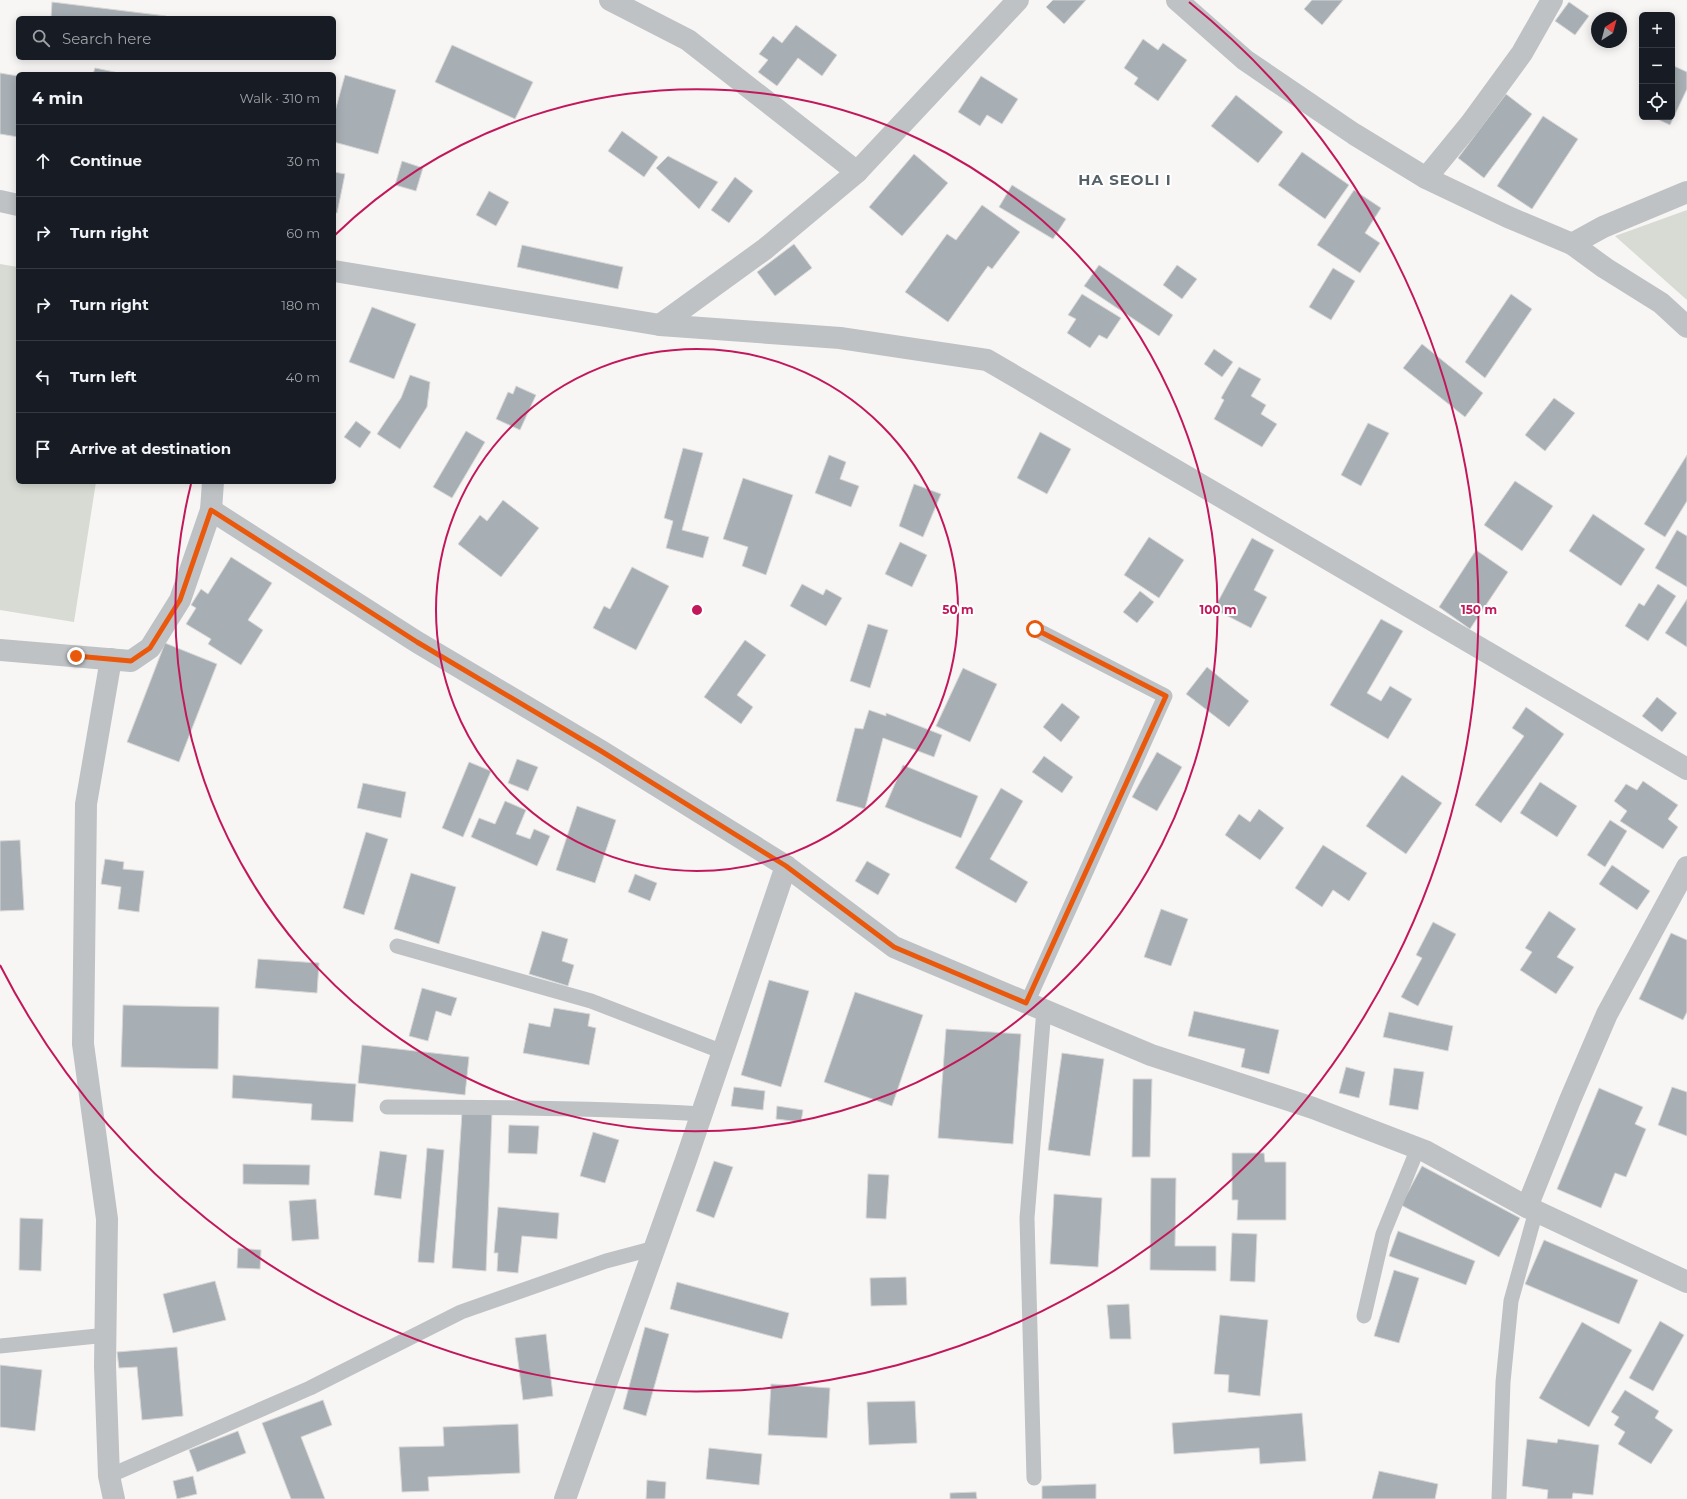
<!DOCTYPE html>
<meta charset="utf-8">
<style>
body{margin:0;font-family:Montserrat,sans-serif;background:#242831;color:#f1f3f6}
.controls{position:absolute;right:12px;top:12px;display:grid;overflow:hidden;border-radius:6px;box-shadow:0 2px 10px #0003}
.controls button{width:36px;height:36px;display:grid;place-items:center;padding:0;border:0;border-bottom:1px solid #363941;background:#171b24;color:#f1f3f6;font:20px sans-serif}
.compass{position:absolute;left:1591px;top:12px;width:36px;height:36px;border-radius:50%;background:#171b24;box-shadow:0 2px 10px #0003;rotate:36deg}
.stop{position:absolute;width:12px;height:12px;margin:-9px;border:3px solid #ea580c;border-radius:50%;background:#fff}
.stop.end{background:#ea580c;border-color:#fff;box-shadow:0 1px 4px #0008}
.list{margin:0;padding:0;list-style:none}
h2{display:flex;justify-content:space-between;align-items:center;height:52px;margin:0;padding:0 16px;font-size:17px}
h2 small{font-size:13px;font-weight:400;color:#9ea1a6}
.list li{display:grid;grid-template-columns:26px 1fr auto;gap:12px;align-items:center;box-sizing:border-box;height:72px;padding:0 16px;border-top:1px solid #363941}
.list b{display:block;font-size:15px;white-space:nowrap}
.list em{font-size:13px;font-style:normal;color:#9ea1a6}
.icon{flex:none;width:22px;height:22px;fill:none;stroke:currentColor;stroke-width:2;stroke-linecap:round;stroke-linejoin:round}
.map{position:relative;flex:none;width:1687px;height:1499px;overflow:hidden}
.search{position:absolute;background:#171b24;box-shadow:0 2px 10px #0003;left:16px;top:16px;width:320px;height:44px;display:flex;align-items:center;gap:10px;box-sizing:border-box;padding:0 14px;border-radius:6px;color:#9ea1a6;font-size:15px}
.panel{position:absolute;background:#171b24;box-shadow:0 2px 10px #0003;left:16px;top:72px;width:320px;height:412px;border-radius:6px}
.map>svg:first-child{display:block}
</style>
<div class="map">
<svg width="1687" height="1499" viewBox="0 0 1687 1499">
<rect width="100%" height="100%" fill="#f7f6f4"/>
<g fill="#d7dbd3">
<path d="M1687,210V300L1615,236Z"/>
<path d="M0,264L18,267V482H96L74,622L0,610Z"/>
</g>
<g fill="#a8afb4" stroke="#d8d8d6">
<path d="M1053,0H1086L1064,24L1046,7Z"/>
<path d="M1312,0H1343L1322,25L1304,9Z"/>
<path d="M52,2L166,16L165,18H51Z"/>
<path d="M1569,2L1589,16L1575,35L1555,21Z"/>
<path d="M796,25L837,55L822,76L798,58L777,86L758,72L768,60L759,54L773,36L782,43Z"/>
<path d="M1143,39L1158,50L1163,43L1187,60L1158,101L1134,84L1138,78L1124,68Z"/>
<path d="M452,45L533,82L515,119L435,82Z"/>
<path d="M1674,66L1687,72V89L1670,125L1653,117H1672V71Z"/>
<path d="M95,68L124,74H93Z"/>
<path d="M0,73L18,76V137L0,134Z"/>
<path d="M345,75L396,90L378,154L334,142V115Z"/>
<path d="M981,76L1018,99L1002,124L987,115L980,126L958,112Z"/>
<path d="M1506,94L1532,114L1484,178L1458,158Z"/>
<path d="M1236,95L1283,132L1258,163L1211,126Z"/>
<path d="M1543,116L1578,139L1532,209L1497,186Z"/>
<path d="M622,131L658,157L644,177L608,151Z"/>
<path d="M1302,152L1349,185L1325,219L1278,185Z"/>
<path d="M914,154L948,183L902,236L869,207Z"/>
<path d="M668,156L718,182L699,209L656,168Z"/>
<path d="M402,161L423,168L416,191L395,185Z"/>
<path d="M334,172L345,174L337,213H334Z"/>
<path d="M735,177L753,191L729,223L711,210Z"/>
<path d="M1012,185L1066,219L1053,239L999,207Z"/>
<path d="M1354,190L1381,208L1365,233L1380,243L1360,273L1317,245Z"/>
<path d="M489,191L509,202L496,226L476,215Z"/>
<path d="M982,205L1020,232L992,269L988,266L948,322L905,292L947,234L956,240Z"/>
<path d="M794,244L812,268L775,296L757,272Z"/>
<path d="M522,245L623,267L618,289L517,267Z"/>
<path d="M1099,265L1173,315L1159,336L1084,286Z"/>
<path d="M1177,265L1197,279L1182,299L1163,285Z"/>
<path d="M1333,268L1355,281L1331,320L1309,307Z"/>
<path d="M1082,294L1121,318L1107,339L1099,335L1090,348L1067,333L1076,319L1068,315Z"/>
<path d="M1511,294L1532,309L1485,378L1465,362Z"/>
<path d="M372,307L416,324L394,379L349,362Z"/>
<path d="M1422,344L1483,393L1465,417L1403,368Z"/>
<path d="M1214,349L1233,362L1222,377L1204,364Z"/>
<path d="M1239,367L1261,379L1251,396L1266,405L1261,414L1277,424L1262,447L1214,419L1224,400L1221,398Z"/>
<path d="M410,375L430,382L427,407L400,449L377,434L401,398Z"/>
<path d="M516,386L536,395L520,430L496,419L508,392L513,394Z"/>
<path d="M1554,398L1575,413L1545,451L1525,435Z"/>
<path d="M356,421L371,432L360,448L344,437Z"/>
<path d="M1368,423L1389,433L1361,486L1341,475Z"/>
<path d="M466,431L485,442L452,498L433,487Z"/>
<path d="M1040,432L1071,449L1047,494L1017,478Z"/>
<path d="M683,448L703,453L682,530L709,537L703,558L666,548L673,521L664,518Z"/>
<path d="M829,455L846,462L840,479L859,486L851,507L815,493Z"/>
<path d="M1687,455V501L1665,537L1644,524Z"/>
<path d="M743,478L793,495L766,575L742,566L748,547L723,539Z"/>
<path d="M1515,481L1553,506L1522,551L1484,525Z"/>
<path d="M914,484L941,494L923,537L899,526Z"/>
<path d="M503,500L539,528L501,577L458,544L480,515L487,521Z"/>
<path d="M1593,514L1645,549L1621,586L1569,551Z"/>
<path d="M1677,530L1687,536V587L1655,568Z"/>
<path d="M1149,537L1184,560L1159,598L1124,575Z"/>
<path d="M1252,538L1274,550L1254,590L1267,597L1251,628L1214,609Z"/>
<path d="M900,542L927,555L912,587L885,574Z"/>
<path d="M1476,550L1508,572L1470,629L1439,607Z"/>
<path d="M231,557L272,583L248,620L263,630L241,665L208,644L211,639L186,624L196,608L191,605L201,589L208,594Z"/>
<path d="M632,567L669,586L636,650L593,628L604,606L610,609Z"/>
<path d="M802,584L823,595L826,589L842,598L826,626L790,606Z"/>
<path d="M1658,584L1676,596L1648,641L1625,626L1639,603L1644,606Z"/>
<path d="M1140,591L1154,602L1137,623L1123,612Z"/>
<path d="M1687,599V647L1665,633Z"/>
<path d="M1381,619L1403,631L1367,693L1381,701L1390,686L1412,699L1388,739L1330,705Z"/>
<path d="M868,624L888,630L870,688L850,681Z"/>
<path d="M745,640L766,655L737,695L753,707L741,724L704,697Z"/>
<path d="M165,643L217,664L179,762L127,742Z"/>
<path d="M1207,667L1249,701L1229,727L1186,694Z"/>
<path d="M963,668L997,684L970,742L936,726Z"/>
<path d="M1657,697L1677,713L1662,732L1642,716Z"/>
<path d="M1062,703L1080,717L1061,742L1043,727Z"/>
<path d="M1526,707L1564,734L1501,823L1475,805L1524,736L1512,728Z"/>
<path d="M869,710L886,716V713L942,735L934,757L883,738L865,809L836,801L855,728L863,729Z"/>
<path d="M1157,752L1182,767L1157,811L1132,797Z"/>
<path d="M1044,756L1073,777L1062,793L1032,772Z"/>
<path d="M517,759L538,767L528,791L508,783Z"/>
<path d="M469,762L491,771L463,837L442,828Z"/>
<path d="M903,765L978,796L961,838L885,807Z"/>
<path d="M1402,775L1442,803L1406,854L1366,826Z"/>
<path d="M1643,781L1678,805L1668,819L1678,827L1663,849L1620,821L1627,811L1614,801L1626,784L1637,790Z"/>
<path d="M1540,782L1577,806L1557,837L1520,813Z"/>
<path d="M363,783L406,792L401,818L357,808Z"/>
<path d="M1001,788L1023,801L990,859L1028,882L1016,903L955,868Z"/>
<path d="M505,801L526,810L516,834L530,839L534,829L550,836L537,866L471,837L479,818L495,824Z"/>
<path d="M577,806L616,820L595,883L556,870Z"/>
<path d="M1259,809L1284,828L1260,860L1225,835L1239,814L1250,822Z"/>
<path d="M1610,820L1627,831L1605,867L1587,855Z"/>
<path d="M366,832L388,839L364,915L343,908Z"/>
<path d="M20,840L24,910L0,911V841Z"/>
<path d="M1323,845L1367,873L1349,901L1333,890L1322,907L1295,888Z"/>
<path d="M105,859L124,862L123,869L144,871L139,912L118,909L121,887L101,884Z"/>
<path d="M867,861L890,874L878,895L855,881Z"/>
<path d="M1612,865L1650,891L1637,910L1599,884Z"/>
<path d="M411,873L456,887L439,944L394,929Z"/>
<path d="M635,874L657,883L650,901L628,892Z"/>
<path d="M1161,909L1188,919L1171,966L1144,957Z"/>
<path d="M1549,911L1576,929L1557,957L1574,967L1556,994L1520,970L1532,952L1525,948Z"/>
<path d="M1433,922L1456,934L1418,1006L1401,997L1422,958L1416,955Z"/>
<path d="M542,931L568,939L562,961L574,965L568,986L529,974Z"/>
<path d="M1671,933L1687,940V1012L1683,1020L1639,999Z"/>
<path d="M258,959L319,963L317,993L255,988Z"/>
<path d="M769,980L809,991L781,1087L741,1075Z"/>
<path d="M422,988L457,998L451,1016L436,1011L428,1041L409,1036Z"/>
<path d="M855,992L923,1015L892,1106L824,1082Z"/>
<path d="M123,1005L219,1007L218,1069L121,1067Z"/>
<path d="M554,1008L590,1014L588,1026L596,1028L589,1065L523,1053L529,1023L550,1027Z"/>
<path d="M1194,1011L1279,1030L1269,1074L1241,1067L1245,1049L1188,1036Z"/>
<path d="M1389,1012L1453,1026L1448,1051L1383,1037Z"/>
<path d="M946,1029L1021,1034L1013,1144L938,1138Z"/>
<path d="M362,1045L469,1057L465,1095L358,1083Z"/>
<path d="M1062,1053L1104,1059L1090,1156L1048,1150Z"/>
<path d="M1346,1067L1365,1072L1359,1098L1339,1093Z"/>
<path d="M1394,1068L1424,1072L1418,1110L1389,1105Z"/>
<path d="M233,1075L356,1084L353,1122L311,1120L312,1104L232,1098Z"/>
<path d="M1133,1079H1152L1150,1157H1132Z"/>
<path d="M734,1087L765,1091L763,1110L731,1106Z"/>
<path d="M1672,1087L1687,1092V1136L1658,1125Z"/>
<path d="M1599,1088L1643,1107L1635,1124L1646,1129L1626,1177L1615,1173L1601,1208L1557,1189Z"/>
<path d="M777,1106L803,1110L801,1122L776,1119Z"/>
<path d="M462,1112L492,1113L486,1271L452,1268Z"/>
<path d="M509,1125L539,1126L537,1154L508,1153Z"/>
<path d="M593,1132L619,1140L605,1183L580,1176Z"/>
<path d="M427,1148L444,1150L434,1263L418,1262Z"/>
<path d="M380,1151L407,1155L401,1199L374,1195Z"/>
<path d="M1232,1153H1264L1265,1162H1286V1220H1237L1238,1200H1232Z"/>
<path d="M714,1161L733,1167L714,1218L696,1211Z"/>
<path d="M243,1164L310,1165L309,1185L243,1184Z"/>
<path d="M1422,1166L1520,1218L1499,1257L1401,1205Z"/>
<path d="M868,1174L889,1175L886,1219L866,1218Z"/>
<path d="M1151,1178H1176L1175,1246H1216V1271L1150,1270Z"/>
<path d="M1054,1194L1102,1198L1098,1267L1050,1264Z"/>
<path d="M316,1199L319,1239L292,1241L289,1201Z"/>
<path d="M498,1207L559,1213L557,1239L522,1236L518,1273L497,1271L498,1253H494Z"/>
<path d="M20,1218L43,1219L41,1271L19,1270Z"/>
<path d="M1398,1231L1475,1261L1466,1285L1389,1256Z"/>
<path d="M1232,1233L1257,1234L1255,1282L1230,1281Z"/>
<path d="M1544,1240L1638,1280L1619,1324L1525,1284Z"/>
<path d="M238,1248L261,1250L260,1269L237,1268Z"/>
<path d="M1394,1270L1419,1278L1399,1343L1374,1336Z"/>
<path d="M906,1277L907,1305L871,1306L870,1278Z"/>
<path d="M215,1281L226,1320L173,1333L163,1294Z"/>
<path d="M677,1282L789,1313L782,1339L670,1309Z"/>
<path d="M1129,1304L1131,1339H1110L1107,1305Z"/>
<path d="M1220,1315L1268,1320L1260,1396L1228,1392L1229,1375L1214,1374Z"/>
<path d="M1660,1321L1684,1335L1653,1391L1629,1378Z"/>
<path d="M1582,1322L1632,1350L1589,1427L1539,1398Z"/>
<path d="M645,1327L669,1334L646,1416L623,1409Z"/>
<path d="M546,1334L553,1396L523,1400L515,1338Z"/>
<path d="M177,1347L183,1416L142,1420L137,1367L119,1368L117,1352Z"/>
<path d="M0,1365L42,1370L35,1431L0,1427Z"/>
<path d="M771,1384L830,1388L827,1438L768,1435Z"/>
<path d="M1625,1390L1659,1411L1655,1418L1673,1430L1651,1464L1618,1444L1625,1432L1614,1425L1619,1417L1611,1412Z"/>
<path d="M323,1400L332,1425L301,1437L325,1499H291L262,1423Z"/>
<path d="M915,1401L917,1443L869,1445L867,1402Z"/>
<path d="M1302,1413L1306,1461L1260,1464L1259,1448L1174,1454L1172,1423Z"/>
<path d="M518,1424L520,1473L428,1477L429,1491L402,1492L399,1447L444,1446L443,1427Z"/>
<path d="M238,1431L246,1453L197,1472L189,1450Z"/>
<path d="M1527,1439L1557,1443L1558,1439L1599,1445L1593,1495L1573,1493L1572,1499H1547L1548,1490L1522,1486Z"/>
<path d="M709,1448L762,1454L759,1485L706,1479Z"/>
<path d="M1379,1471L1438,1484L1435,1499H1372Z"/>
<path d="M193,1476L197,1494L177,1499L173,1481Z"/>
<path d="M647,1480L666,1482L665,1499H646Z"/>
<path d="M1096,1484V1499H1042V1486Z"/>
<path d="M976,1492L977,1499H950V1493Z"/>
</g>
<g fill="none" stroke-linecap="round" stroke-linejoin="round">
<g stroke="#bec2c5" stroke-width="15">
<path d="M397,946L591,1001L723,1052"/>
<path d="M1027,1003L1165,696L1035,629"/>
<path d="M387,1107C492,1107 597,1108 702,1114"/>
<path d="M1364,1316L1383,1234L1418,1148"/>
<path d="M0,1346L107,1335"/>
<path d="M109,1476L310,1388L461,1312L606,1261L655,1248"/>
<path d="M1034,1478L1027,1218L1044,1009"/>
<path d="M1499,1499L1503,1382L1511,1301L1536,1211"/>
</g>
<g stroke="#bec2c5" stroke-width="22">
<path d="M610,0L688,40L857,172L1018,0"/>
<path d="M1177,0L1245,60L1354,134L1426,178L1508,217L1572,244L1605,268L1661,303L1687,327"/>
<path d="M1426,178L1471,123L1522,53L1552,0"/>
<path d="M0,201L18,205"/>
<path d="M1572,244L1603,227L1687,192"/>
<path d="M334,271L660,325L840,338L987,360L1687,769"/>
<path d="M660,325L765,249L857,172"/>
<path d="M211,510L417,642L601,751L786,866L894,947L1151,1055L1313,1108L1425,1151L1527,1207L1687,1282"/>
<path d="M0,650L131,661L150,648L180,600L211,510L213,482"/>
<path d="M111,659L86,804L83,1044L107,1219L105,1366L109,1476L114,1499"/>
<path d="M1527,1207L1570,1100L1607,1014L1687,867"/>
<path d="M565,1499L686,1160L786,866"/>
</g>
</g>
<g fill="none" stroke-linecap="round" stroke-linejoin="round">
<path stroke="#ea580c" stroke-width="5" d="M76,656L131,661L150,648L180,600L211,510L417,642L601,751L786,866L894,947L1026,1003L1166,696L1035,629"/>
</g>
<g fill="none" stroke="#c2185b" stroke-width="2">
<circle cx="697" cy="610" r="261"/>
<path d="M335 235A521 521 0 1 1 191 484"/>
<path d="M1189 2A782 782 0 1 1 0 965"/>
</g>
<g text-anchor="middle" stroke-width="4" stroke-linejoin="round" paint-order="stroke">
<g font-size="15" font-weight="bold" letter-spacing="1" fill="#556168" stroke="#fff">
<text x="1125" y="185">HA SEOLI I</text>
</g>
</g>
<circle cx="697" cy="610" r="6" fill="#c2185b" stroke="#fff" stroke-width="2"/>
<g font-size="12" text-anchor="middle" font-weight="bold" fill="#c2185b" stroke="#fff" stroke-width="4" stroke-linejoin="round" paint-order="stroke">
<text x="958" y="614">50 m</text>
<text x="1218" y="614">100 m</text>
<text x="1479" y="614">150 m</text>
</g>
</svg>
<div class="controls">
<button>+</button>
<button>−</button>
<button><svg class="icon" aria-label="locate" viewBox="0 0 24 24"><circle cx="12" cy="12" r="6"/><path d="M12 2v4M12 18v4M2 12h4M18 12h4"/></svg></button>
</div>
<svg class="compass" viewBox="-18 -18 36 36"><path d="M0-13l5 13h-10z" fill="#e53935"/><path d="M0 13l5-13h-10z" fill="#9ea1a6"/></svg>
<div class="stop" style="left:1035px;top:629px"></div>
<div class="stop end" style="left:76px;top:656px"></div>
<div class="search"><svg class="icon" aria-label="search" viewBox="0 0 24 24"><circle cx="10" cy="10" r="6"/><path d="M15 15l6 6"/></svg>Search here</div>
<section class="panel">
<h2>4 min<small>Walk · 310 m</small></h2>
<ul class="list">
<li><svg class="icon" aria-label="ahead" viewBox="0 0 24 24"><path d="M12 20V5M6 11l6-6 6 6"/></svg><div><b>Continue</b></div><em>30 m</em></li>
<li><svg class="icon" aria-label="right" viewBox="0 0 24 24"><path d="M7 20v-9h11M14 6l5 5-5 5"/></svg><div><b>Turn right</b></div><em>60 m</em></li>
<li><svg class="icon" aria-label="right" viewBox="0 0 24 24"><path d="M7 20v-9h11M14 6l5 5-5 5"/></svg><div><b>Turn right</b></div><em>180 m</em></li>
<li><svg class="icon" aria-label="left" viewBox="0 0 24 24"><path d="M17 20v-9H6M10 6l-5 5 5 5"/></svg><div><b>Turn left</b></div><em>40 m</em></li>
<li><svg class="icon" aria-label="arrive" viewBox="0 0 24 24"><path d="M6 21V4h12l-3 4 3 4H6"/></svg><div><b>Arrive at destination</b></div></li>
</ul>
</section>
</div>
